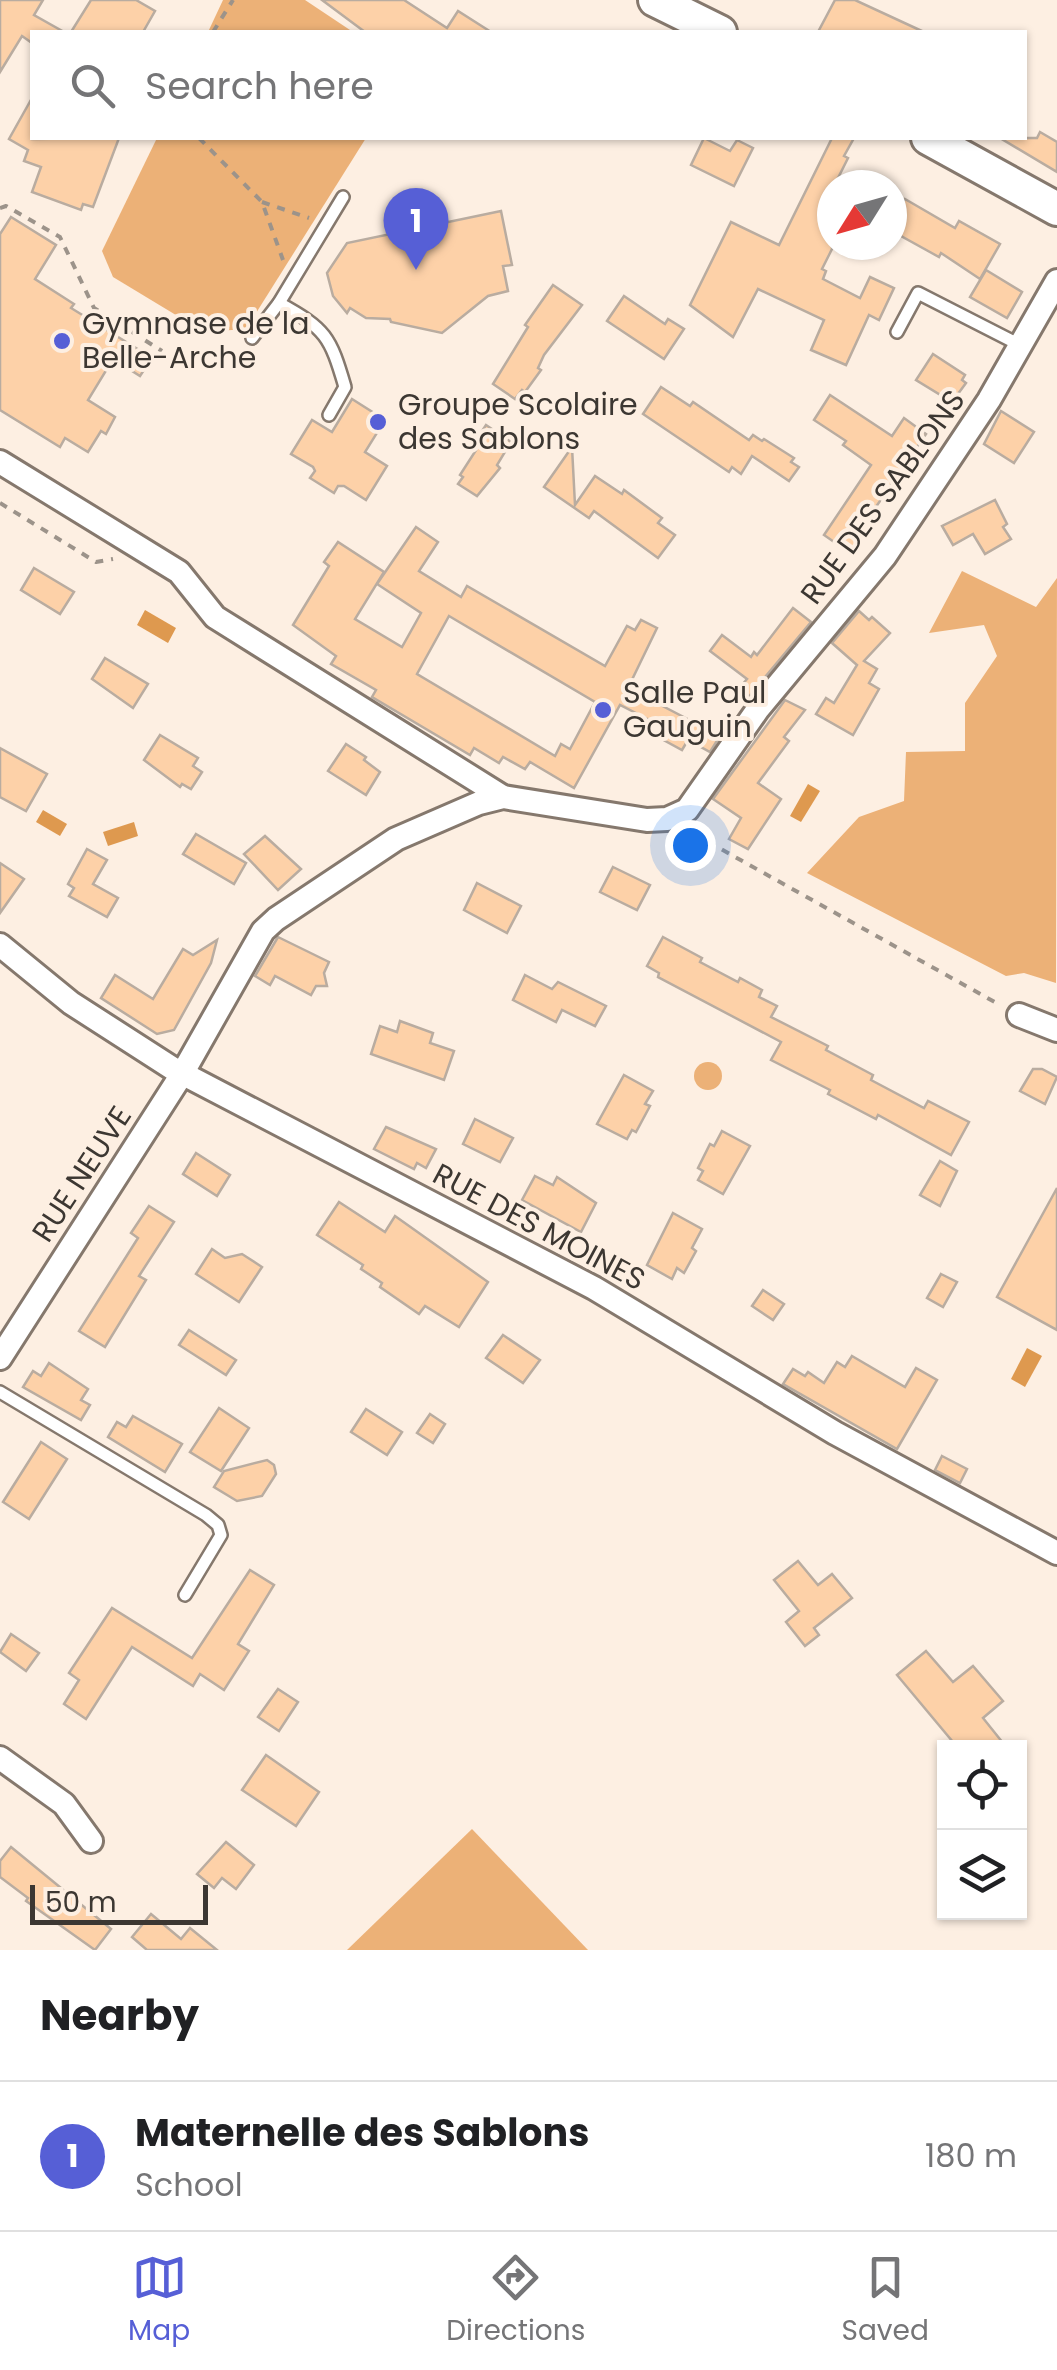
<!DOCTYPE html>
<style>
body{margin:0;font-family:Poppins,sans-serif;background:#f2f2f2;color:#202124}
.controls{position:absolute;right:30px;bottom:30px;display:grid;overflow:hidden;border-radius:0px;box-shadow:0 2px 8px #0004}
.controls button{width:90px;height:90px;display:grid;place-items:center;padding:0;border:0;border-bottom:2px solid #e0e0e0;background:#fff;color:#202124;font:50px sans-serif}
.compass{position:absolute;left:817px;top:170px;width:90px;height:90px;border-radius:50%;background:#fff;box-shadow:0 2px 8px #0004;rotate:233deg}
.scale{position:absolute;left:30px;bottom:25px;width:178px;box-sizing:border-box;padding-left:10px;border:5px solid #3c3732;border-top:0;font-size:28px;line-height:35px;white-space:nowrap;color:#3c3732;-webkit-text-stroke:8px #fdefe2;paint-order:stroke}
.you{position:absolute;left:690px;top:845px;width:35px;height:35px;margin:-25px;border:8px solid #fff;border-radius:50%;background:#1a73e8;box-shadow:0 0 0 15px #1a73e833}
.badge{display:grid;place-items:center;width:65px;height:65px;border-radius:50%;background:#565fd6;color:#fff;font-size:32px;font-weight:700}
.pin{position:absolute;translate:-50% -82px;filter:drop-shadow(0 2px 5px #0008)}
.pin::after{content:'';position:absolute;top:52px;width:35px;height:30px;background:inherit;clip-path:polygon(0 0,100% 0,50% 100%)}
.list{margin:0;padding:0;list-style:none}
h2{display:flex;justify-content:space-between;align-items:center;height:130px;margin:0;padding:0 40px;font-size:42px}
h2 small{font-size:32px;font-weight:400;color:#757577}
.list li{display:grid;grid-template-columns:65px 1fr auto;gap:30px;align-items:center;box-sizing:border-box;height:150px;padding:0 40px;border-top:2px solid #e0e0e0}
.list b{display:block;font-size:38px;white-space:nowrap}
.list p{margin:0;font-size:32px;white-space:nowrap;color:#757577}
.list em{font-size:32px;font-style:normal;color:#757577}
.icon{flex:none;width:55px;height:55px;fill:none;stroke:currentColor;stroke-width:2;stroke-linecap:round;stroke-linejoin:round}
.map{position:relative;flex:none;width:1057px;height:1950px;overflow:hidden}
.search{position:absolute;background:#fff;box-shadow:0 2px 8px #0004;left:30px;right:30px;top:30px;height:110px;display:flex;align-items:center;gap:25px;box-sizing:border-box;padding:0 35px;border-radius:0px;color:#757577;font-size:38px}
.sheet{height:280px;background:#fff}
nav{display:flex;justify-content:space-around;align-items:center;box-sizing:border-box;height:140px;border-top:2px solid #e0e0e0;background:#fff;font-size:28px;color:#757577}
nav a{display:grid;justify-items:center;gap:5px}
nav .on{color:#565fd6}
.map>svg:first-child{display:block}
</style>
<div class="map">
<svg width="1057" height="1950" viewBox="0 0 1057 1950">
<rect width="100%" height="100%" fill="#fdefe2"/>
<g fill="#ecb177">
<path d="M223,0H305L353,32H208Z"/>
<path d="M157,138H366L246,329L204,332L113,277L102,251Z"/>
<path d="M962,571L1036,607L1057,578L1056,983L1024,973L1006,976L807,873L859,817L904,801L906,752L965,751V703L997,656L984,625L929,633Z"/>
<circle cx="708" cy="1076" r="14"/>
<path d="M472,1829L588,1950H347Z"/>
</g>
<g fill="#de994f">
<path d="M145,610L176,628L168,643L137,625Z"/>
<path d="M808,784L820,791L801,822L790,816Z"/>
<path d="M43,810L67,824L60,836L36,822Z"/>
<path d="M134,822L138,836L108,846L103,832Z"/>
<path d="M1027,1348L1042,1356L1025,1387L1011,1379Z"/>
</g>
<g fill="#fdd1a8" stroke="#b9aca0" stroke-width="2.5" fill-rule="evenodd">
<path d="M0,0H43L34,15L64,32H32V43L22,36L0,72Z"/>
<path d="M91,0H136L155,11L143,32H71Z"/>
<path d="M322,0H404L447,28L458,11L491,32H365Z"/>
<path d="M835,0H855L924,32H818Z"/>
<path d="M32,98V139L119,138L93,207L83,204L81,210L32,192L41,167L24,161L28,150L9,139Z"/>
<path d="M1040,132L1057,142V172L1000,138H1037Z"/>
<path d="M704,138L730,151L737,140L753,148L734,186L691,165Z"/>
<path d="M832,138H854L844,156L848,158L821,212L832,217V249L822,269L826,271L823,279L860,298L870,277L894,288L879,320L869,315L846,365L811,350L824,320L758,289L733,337L690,305L731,222L779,245Z"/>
<path d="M905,199L955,228L959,221L1000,244L980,279L941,253L939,257L892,231V222Z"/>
<path d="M501,211L512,265L503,266L508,291L488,296L442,333L391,322L390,319L366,318L350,308L347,313L333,296L327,273L347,243Z"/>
<path d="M11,217L56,245L35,279L74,304L71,308L152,358L140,376L113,359L88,400L115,417L106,434L101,431L88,452L65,438L60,447L0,410V234Z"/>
<path d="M986,270L1022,292L1007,318L970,297Z"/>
<path d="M553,285L582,305L544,355L538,368L541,370L525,392L522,390L515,399L493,384L528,327L525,325Z"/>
<path d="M624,296L665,324L668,319L684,329L664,359L607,321Z"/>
<path d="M933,354L965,375L962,380L966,383L952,402L916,380Z"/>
<path d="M661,387L690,406L693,402L749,440L753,435L762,441L764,439L794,458L791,462L799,467L789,481L752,456L741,474L732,467L729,472L643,414Z"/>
<path d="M830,395L892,436L904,418L926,434L858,533L862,536L850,553L824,535L871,465L843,445L846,441L814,420Z"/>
<path d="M352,399L385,420L365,452L387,466L366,500L344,486H338L334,493L310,478L315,471L313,467L291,454L312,420L332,432Z"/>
<path d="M1001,411L1034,432L1014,463L984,444Z"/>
<path d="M486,425L511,442L497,465L500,468L477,496L458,484L463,477L460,475L480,444L476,440Z"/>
<path d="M572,447L575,505L595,476L622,494L624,490L662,518L658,523L675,535L658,558L594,511L589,518L544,487Z"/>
<path d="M995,500L1007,524L1003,527L1011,539L985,554L973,534L953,545L942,526Z"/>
<path d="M416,527L438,542L419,571L461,597L467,586L605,666L627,626L635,630L641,620L657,628L628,688L720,736L710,752L688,740L682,750L658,737L663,727L620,705L574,788L530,762L525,769L503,757L499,763L474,748L470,755L372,697L376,690L331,664L336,656L293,625L329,566L324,562L338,542L384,572L355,619L402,647L421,613L377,584ZM449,616L595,702L570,749L561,744L555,756L417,674Z"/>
<path d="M34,568L74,592L60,614L21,590Z"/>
<path d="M793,608L811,622L746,700L736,692L747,679L710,651L722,635L751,657L754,652L757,655Z"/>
<path d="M859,611L869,620L872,617L890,633L864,661L877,669L869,683L879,689L853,735L816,714L826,698L834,703L857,665L832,643Z"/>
<path d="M105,658L148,684L133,708L92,679Z"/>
<path d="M785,700L805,710L784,737L789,741L758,783L781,799L748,849L729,839L741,818L713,799Z"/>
<path d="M160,735L198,758L193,766L202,772L191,789L182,784L180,787L144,760Z"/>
<path d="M346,744L366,757L364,760L380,772L366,795L328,771Z"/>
<path d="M0,748L47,774L26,811L0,797Z"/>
<path d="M196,834L246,863L234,884L183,854Z"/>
<path d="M265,836L301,869L278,890L244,854Z"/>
<path d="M87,849L107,860L93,884L118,898L107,917L69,896L74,888L68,884Z"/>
<path d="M0,863L24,879L0,913Z"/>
<path d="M613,867L650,885L637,910L600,892Z"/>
<path d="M477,883L521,906L507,933L464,910Z"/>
<path d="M278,937L329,962L324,973L327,986H316L311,995L275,976L270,985L255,976Z"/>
<path d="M663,937L702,958L700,962L738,982L740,978L762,990L759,997L777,1006L771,1017L828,1046L826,1050L873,1075L871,1080L924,1108L928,1101L969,1122L951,1155L878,1115L876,1119L828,1094L830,1090L771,1060L781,1042L658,977L659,973L647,966Z"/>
<path d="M217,940L211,963L174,1030L157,1034L101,998L115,975L153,999L183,949L193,955Z"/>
<path d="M525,975L552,989L558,982L606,1006L595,1026L562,1010L556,1022L513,1000Z"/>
<path d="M400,1021L433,1033L430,1043L454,1051L444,1080L371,1054L380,1026L397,1032Z"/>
<path d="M1033,1069H1042L1057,1077L1045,1104L1020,1091Z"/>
<path d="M624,1075L653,1091L645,1104L650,1106L636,1132L632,1130L627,1139L597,1124Z"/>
<path d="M475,1119L513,1138L500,1162L463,1144Z"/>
<path d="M386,1127L436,1149L426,1168L417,1163L414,1169L374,1149Z"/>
<path d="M722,1131L750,1146L723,1194L698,1180L703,1171L698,1168L710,1144L714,1146Z"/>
<path d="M196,1153L230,1175L217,1196L183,1174Z"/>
<path d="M940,1161L957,1171L940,1206L920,1195Z"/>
<path d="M535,1176L553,1185L557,1177L596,1203L581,1232L522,1200Z"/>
<path d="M1057,1188V1330L997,1297Z"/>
<path d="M339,1202L385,1232L395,1216L488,1282L459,1327L425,1306L419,1314L380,1287L382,1283L361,1269L363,1265L317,1235Z"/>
<path d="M149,1206L174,1222L139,1276L146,1280L105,1347L79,1331L138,1238L131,1233Z"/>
<path d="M673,1213L702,1229L692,1248L696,1251L684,1273L677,1268L672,1279L647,1265Z"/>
<path d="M212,1249L225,1258L242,1254L262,1267L239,1302L196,1274Z"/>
<path d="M941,1274L957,1282L943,1307L927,1298Z"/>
<path d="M763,1290L784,1304L773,1320L752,1306Z"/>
<path d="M189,1330L236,1360L226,1375L179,1345Z"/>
<path d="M503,1335L540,1360L523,1383L486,1358Z"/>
<path d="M852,1356L905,1387L916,1368L937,1380L897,1449L783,1384L793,1369L805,1376L808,1372L824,1383L837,1362L845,1367Z"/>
<path d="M49,1363L88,1389L81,1400L90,1405L81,1420L23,1387L33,1371L41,1376Z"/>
<path d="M219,1408L249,1428L221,1471L190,1452Z"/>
<path d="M366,1409L402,1432L387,1455L351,1432Z"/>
<path d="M430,1414L445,1424L433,1443L417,1433Z"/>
<path d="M133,1416L182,1444L165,1472L108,1437L117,1422L126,1427Z"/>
<path d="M41,1442L67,1459L29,1519L3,1502Z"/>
<path d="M942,1456L967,1469L960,1483L935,1470Z"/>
<path d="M267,1460L274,1465L276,1474L262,1496L237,1501L214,1487L224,1471Z"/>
<path d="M798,1561L818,1585L832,1574L852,1598L814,1628L819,1635L805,1646L786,1622L799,1611L774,1580Z"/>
<path d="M250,1570L274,1585L238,1644L249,1651L224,1690L200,1674L193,1686L132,1647L86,1719L64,1704L79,1680L69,1673L112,1608L192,1658Z"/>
<path d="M11,1634L39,1653L26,1671L0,1652Z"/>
<path d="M926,1651L953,1682L973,1666L1003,1701L983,1718L1007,1748H958L897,1675Z"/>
<path d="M278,1689L298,1702L279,1731L258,1717Z"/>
<path d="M266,1755L319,1792L296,1826L242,1790Z"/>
<path d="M226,1842L254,1865L236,1889L222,1878L214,1888L197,1874Z"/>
<path d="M11,1847L111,1929L95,1950L26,1901L28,1898L0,1877V1861Z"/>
<path d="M151,1914L181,1939L190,1928L217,1950H147L132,1937Z"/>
</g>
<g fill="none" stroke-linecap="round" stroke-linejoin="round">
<g stroke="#85786d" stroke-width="16">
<g id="service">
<path d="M279,303C326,329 330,336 345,387L329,415"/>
<path d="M897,332L918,293L1020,345"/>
<path d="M252,338L279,303L343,197"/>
<path d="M0,1392L206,1515L218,1525L221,1535L185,1595"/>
</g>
</g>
<g stroke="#85786d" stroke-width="28">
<g id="minor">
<path d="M0,462L179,572L215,617L503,797"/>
<path d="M0,945L71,1003L172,1068L594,1288L835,1433L1057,1553"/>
<path d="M1019,1015L1057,1030"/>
<path d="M0,1358L182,1074L263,931L276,919L396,839L479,803L503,797L647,820L667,819L687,810L758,709L885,556L989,400L1057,281"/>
<path d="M0,1758L64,1804L91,1841"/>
</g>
</g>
<g stroke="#85786d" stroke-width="38">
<g id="secondary">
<path d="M655,0L720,32"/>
<path d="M928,138L1057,209"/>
</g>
</g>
<g stroke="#9c938a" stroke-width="4" stroke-dasharray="8 8" stroke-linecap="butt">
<path d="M213,32L233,0"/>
<path d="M199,138L262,202L283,260"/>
<path d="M262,202L309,218"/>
<path d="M0,208L6,206L60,237L94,308L162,351"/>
<path d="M0,503L96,562L113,559"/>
<path d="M694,834L1000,1005"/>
</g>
<use href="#service" stroke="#fff" stroke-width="11"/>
<use href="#minor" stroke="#fff" stroke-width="22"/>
<use href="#secondary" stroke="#fff" stroke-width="32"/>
</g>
<g fill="#565fd6" stroke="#fdefe2" stroke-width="4">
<circle cx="62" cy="341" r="10"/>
<circle cx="378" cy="422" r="10"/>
<circle cx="603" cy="710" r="10"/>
</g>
<g text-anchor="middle" stroke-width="8" stroke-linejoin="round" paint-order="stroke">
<g font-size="30" fill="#3c3732" stroke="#fdefe2" text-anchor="start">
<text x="82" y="334">Gymnase de la<tspan x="82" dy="34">Belle-Arche</tspan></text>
<text x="398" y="415">Groupe Scolaire<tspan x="398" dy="34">des Sablons</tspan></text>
<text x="623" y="703">Salle Paul<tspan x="623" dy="34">Gauguin</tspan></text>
</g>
<g font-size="30" fill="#3c3732" stroke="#fdefe2">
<text transform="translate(883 497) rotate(-54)" y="10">RUE DES SABLONS</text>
<text transform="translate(82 1174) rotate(-57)" y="10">RUE NEUVE</text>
<text transform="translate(539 1227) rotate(28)" y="10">RUE DES MOINES</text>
</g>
</g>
</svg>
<div class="controls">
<button><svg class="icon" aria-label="locate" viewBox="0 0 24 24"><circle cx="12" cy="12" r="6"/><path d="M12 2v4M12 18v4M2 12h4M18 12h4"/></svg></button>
<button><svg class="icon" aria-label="layers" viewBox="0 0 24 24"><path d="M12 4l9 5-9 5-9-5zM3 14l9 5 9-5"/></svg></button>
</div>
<svg class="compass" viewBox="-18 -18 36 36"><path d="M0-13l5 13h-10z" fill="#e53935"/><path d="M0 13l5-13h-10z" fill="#757577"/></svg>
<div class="scale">50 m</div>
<div class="you"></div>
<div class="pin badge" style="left:416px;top:270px">1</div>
<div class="search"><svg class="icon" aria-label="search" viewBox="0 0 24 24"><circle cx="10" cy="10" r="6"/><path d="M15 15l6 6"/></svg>Search here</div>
</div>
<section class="sheet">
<h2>Nearby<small></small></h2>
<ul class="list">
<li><span class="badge">1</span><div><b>Maternelle des Sablons</b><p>School</p></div><em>180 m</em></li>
</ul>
</section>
<nav>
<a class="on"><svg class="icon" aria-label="map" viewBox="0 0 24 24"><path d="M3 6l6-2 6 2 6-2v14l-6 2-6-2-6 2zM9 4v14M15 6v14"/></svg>Map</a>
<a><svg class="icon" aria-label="directions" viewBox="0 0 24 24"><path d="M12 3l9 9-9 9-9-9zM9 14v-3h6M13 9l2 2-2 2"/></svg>Directions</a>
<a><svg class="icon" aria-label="saved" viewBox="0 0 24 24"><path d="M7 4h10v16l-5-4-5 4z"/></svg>Saved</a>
</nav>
